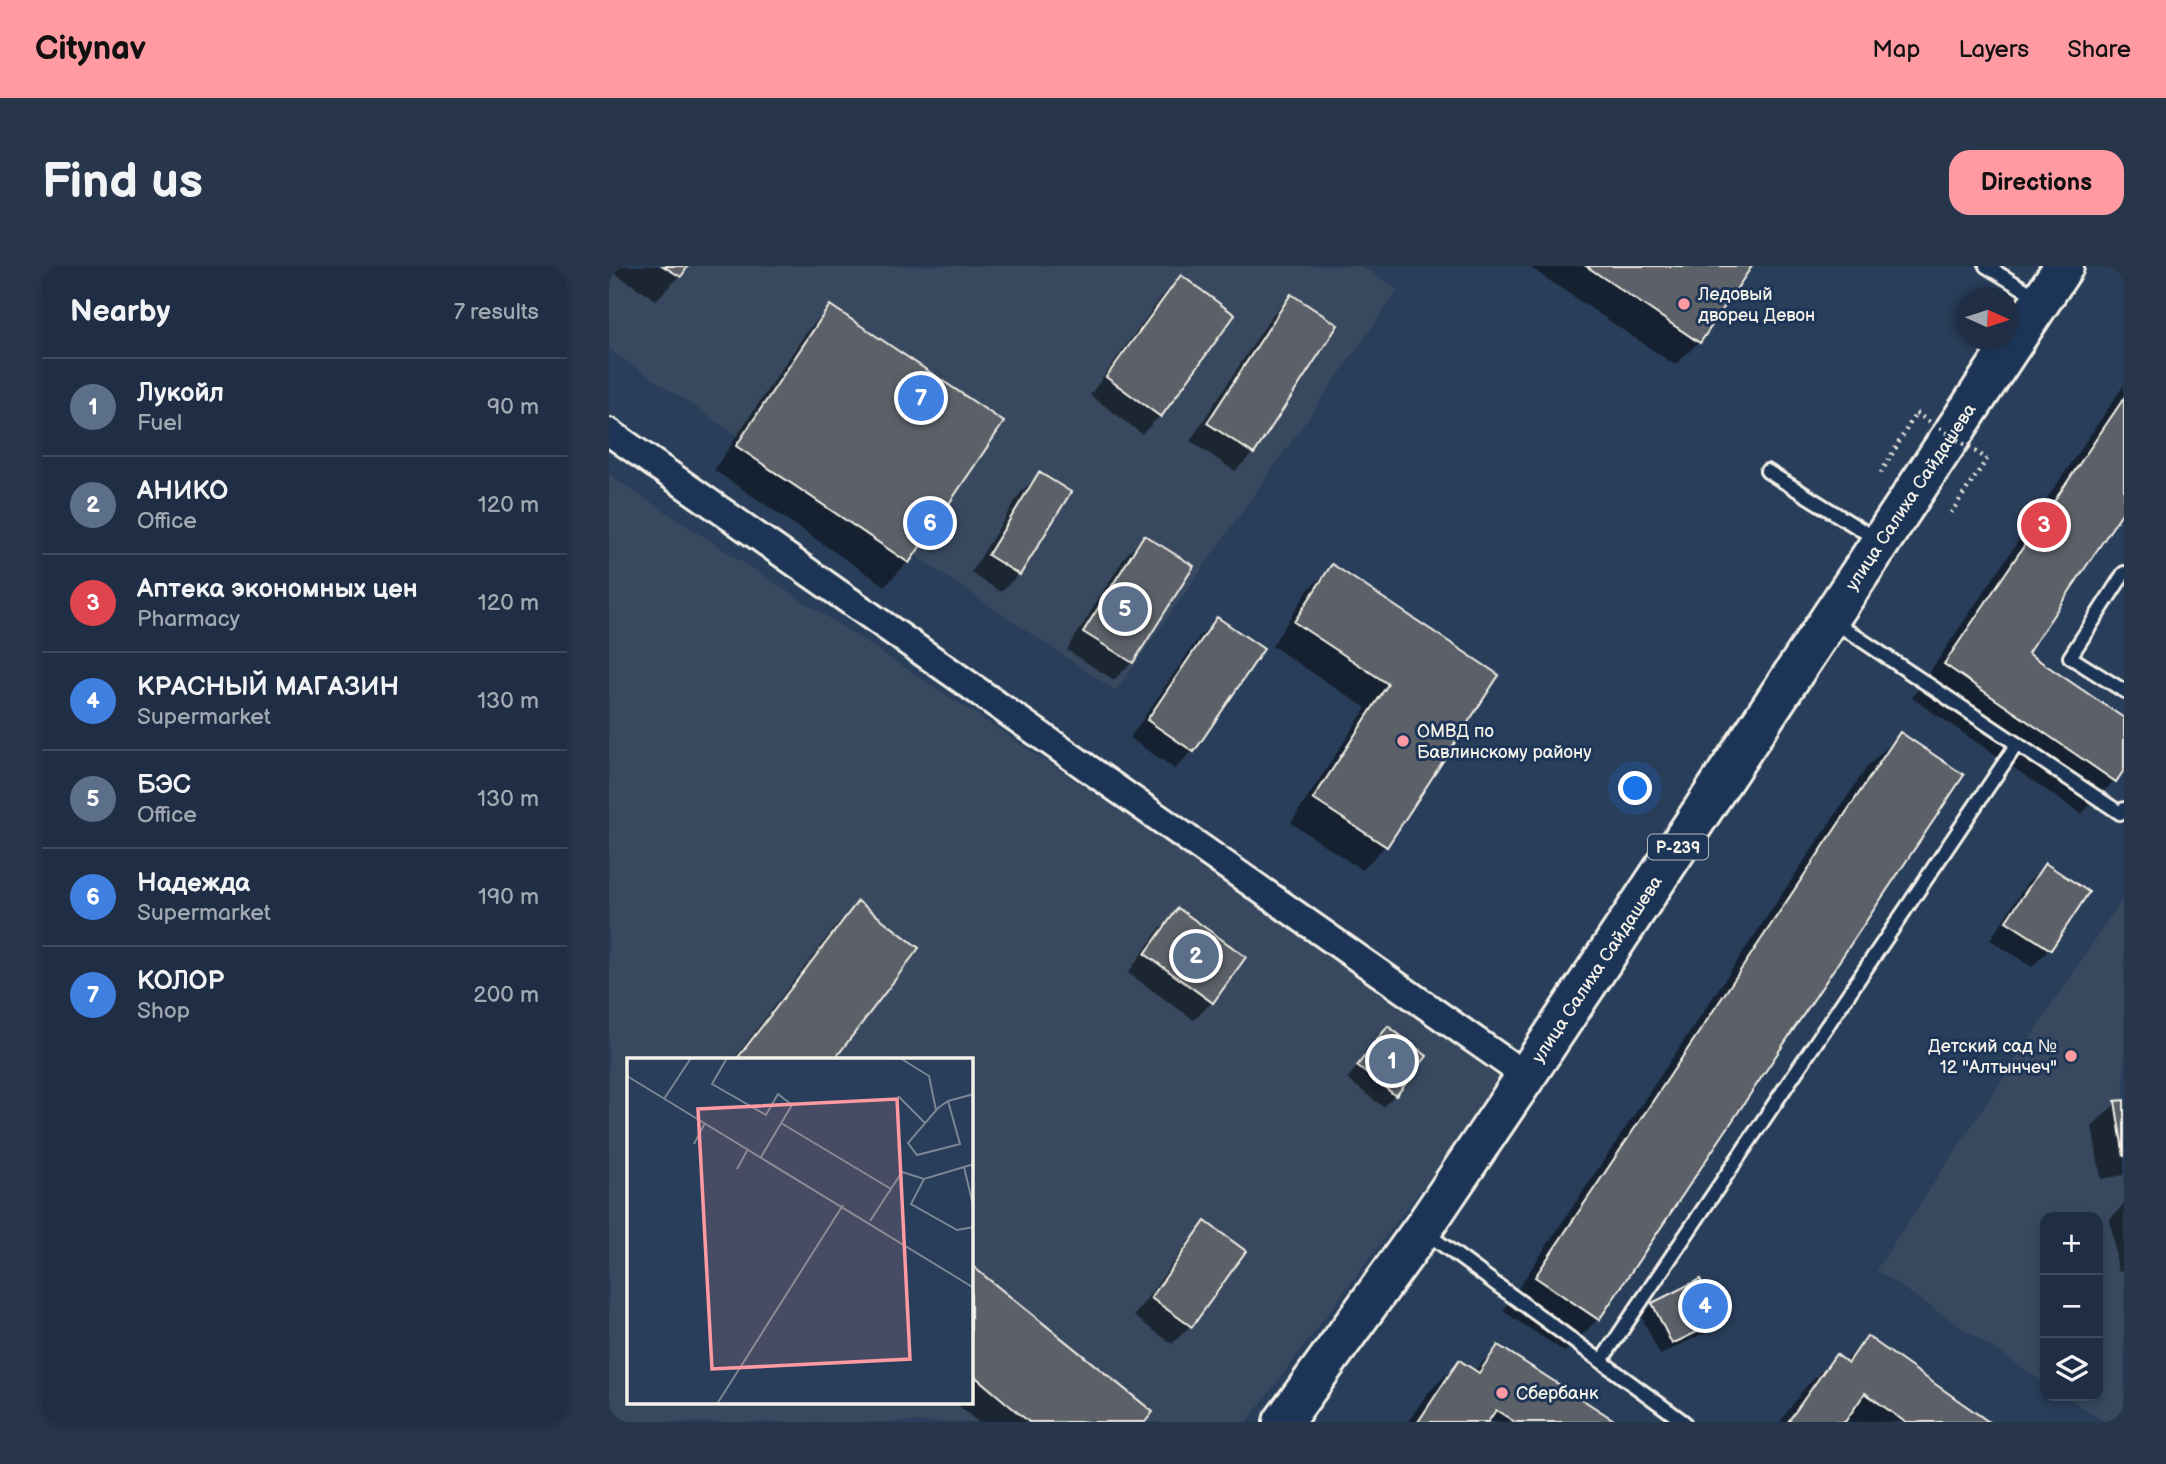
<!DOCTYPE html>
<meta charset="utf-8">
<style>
body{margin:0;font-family:"Balsamiq Sans",sans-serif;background:#27364b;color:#f1f3f6}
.controls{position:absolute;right:21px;bottom:21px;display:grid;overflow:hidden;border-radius:14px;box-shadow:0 4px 10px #0003}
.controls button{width:63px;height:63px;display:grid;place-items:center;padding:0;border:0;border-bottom:2px solid #3c4a5d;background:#1f2e44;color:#f1f3f6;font:35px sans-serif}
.compass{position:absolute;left:1347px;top:21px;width:63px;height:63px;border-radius:50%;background:#1f2e44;box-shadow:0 4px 10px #0003;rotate:93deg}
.you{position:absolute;left:1027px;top:523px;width:24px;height:24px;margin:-18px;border:5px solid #fff;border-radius:50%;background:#1a73e8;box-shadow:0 0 0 10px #1a73e833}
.badge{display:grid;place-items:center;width:46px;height:46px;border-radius:50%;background:#ff9aa2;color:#fff;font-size:23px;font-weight:700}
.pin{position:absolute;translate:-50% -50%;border:4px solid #fff;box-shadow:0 2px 7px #0006}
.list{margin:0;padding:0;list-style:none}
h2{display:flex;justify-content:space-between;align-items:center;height:91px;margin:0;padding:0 28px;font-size:30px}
h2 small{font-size:23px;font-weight:400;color:#a1a8b2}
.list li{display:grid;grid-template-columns:46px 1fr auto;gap:21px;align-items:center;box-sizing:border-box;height:98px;padding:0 28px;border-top:2px solid #3c4a5d}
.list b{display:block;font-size:26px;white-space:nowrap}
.list p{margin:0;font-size:23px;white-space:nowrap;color:#a1a8b2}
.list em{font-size:23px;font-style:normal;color:#a1a8b2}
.icon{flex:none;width:38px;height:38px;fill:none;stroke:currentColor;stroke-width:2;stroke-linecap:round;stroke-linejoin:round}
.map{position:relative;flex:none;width:1515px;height:1156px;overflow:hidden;border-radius:21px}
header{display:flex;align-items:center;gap:42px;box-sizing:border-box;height:98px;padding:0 35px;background:#ff9aa2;color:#111}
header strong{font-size:33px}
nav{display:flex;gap:38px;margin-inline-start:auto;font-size:24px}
.intro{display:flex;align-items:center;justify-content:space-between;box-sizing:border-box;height:168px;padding:0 42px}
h1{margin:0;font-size:49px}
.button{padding:18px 32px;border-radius:21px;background:#ff9aa2;color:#111;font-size:24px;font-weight:700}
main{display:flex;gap:42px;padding:0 42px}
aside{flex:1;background:#1f2e44;border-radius:21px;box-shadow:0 4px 10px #0003}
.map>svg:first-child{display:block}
</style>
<header>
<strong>Citynav</strong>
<nav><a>Map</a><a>Layers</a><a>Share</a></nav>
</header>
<div class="intro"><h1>Find us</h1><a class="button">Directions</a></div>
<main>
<aside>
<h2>Nearby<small>7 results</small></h2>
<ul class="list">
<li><span class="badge" style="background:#5c6f8a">1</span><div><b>Лукойл</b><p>Fuel</p></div><em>90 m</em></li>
<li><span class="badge" style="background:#5c6f8a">2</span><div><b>АНИКО</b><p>Office</p></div><em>120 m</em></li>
<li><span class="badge" style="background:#e0444e">3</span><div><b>Аптека экономных цен</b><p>Pharmacy</p></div><em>120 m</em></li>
<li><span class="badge" style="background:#3f7fe0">4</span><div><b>КРАСНЫЙ МАГАЗИН</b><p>Supermarket</p></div><em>130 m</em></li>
<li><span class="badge" style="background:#5c6f8a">5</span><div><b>БЭС</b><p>Office</p></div><em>130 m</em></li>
<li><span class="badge" style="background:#3f7fe0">6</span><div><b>Надежда</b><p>Supermarket</p></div><em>190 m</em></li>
<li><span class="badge" style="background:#3f7fe0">7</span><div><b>КОЛОР</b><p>Shop</p></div><em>200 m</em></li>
</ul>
</aside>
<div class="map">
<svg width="1515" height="1156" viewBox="0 0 1515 1156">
<rect width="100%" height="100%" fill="#293e5a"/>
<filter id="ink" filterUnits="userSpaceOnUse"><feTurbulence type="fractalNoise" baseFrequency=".0143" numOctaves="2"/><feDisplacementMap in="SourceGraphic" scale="14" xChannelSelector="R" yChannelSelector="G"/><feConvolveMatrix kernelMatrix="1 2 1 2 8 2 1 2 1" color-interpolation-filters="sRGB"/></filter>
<g filter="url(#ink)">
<g fill="#38485e" fill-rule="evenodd">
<path d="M0,0H752L789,24L507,425L0,83Z"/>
<path d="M0,209L364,446L900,806L638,1156H0ZM19,794H362V1137H19Z"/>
<path d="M1515,630V1156H1496L1456,1130H1489V951H1436V1117L1267,1004Z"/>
</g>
<g fill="#0007">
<path d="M0,0H77L71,10L47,34L0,4Z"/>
<path d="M919,0H1140L1090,76L1066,99Z"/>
<path d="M572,11L551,150L533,168L481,129L554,29Z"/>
<path d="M682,30L644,187L626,205L581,175L664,48Z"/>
<path d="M221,41L299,296L276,320L105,204L198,65Z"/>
<path d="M1515,119V241L1416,387L1515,454V500L1505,515L1472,548L1303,432Z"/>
<path d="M430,208L410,308L392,326L362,307L412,226Z"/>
<path d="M535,271L523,396L505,414L458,384L517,289Z"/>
<path d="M723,301L888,409L776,580L753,604L682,557L757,442L663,380L699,324Z"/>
<path d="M608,353L652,383L583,485L566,503L521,472L590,371Z"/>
<path d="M1291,468L989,1053L956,1086L894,1045L1258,501Z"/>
<path d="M1436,599L1477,626L1440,683L1423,701L1381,674L1418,617Z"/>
<path d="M249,637L222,794H124L226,661Z"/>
<path d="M569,645L603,736L585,754L519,707L551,662Z"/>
<path d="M779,762L786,829L774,841L738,813Z"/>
<path d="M1515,835V909L1492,913L1483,860L1507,837Z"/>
<path d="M1515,938V1004L1509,1005L1501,953Z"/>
<path d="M596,958L634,985L581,1060L563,1078L525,1050L579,976Z"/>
<path d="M362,1001L533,1156H369L346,1137H362Z"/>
<path d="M1044,1038L1109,1054L1097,1066L1051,1089L1032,1050Z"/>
<path d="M1259,1072L1377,1156H1171L1194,1124L1227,1090L1235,1096Z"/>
<path d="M889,1081L1004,1156H799L817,1129L850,1096L864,1106Z"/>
</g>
<g fill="#5b6167" stroke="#f4f1e8" stroke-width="2">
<path d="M54,0H79L72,11Z"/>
<path d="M977,0H1143L1091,77Z"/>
<path d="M572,9L626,49L552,151L497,111Z"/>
<path d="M682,28L729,59L645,188L598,157Z"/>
<path d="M221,39L395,156L300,297L127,180Z"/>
<path d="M1515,132V244L1419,387L1515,452V504L1507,516L1335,398Z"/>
<path d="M430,206L462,226L411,309L379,289Z"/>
<path d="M535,269L585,300L524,397L474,366Z"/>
<path d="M723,298L890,409L778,581L704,533L779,418L685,356Z"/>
<path d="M608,351L655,383L585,486L538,454Z"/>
<path d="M1291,466L1355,509L990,1054L926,1011Z"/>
<path d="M1436,597L1480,626L1442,684L1397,655Z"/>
<path d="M249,635L310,682L225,794H127Z"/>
<path d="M569,642L637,691L604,737L536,688Z"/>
<path d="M779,760L818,790L787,830L748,800Z"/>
<path d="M1515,834V891L1506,835Z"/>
<path d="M596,955L637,985L583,1061L542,1032Z"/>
<path d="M362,999L544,1146L536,1156H420L362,1107Z"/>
<path d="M1091,1013L1111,1055L1063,1078L1043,1037Z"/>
<path d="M1258,1070L1380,1156H1296L1256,1127L1236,1156H1179L1227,1088L1239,1097Z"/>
<path d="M889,1079L1008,1156H906L887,1144L879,1156H809L850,1094L870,1107Z"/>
</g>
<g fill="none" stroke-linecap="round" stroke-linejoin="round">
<g stroke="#f4f1e8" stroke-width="18">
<g id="service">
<path d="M1377,0L1428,31"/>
<path d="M1158,205L1267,273"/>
<path d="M1515,307L1461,391L1515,425"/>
<path d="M1224,355L1511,547L1515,543"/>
<path d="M816,966L1075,1156"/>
<path d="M992,1095L1408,478"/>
</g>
</g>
<g stroke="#f4f1e8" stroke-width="32">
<path id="minor" d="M0,166L917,810"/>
</g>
<g stroke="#f4f1e8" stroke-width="44">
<g id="trunk">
<path id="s1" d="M674,1156L813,964L917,810L1455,0"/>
</g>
</g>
<g stroke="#f4f1e8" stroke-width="4.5" stroke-dasharray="2 5" stroke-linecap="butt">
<path d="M1272,207L1307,147"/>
<path d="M1342,247L1378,193"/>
</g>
<use href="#service" stroke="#1d3557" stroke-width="12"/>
<use href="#minor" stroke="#1d3557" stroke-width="26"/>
<use href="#trunk" stroke="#1d3557" stroke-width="38"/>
<path stroke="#f4f1e8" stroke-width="4.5" stroke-dasharray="2 5" stroke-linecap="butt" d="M1307,147L1378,193"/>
</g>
</g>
<g fill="#ff9aa2" stroke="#1d3557" stroke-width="2.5">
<circle cx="1075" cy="38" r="7"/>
<circle cx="794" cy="475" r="7"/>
<circle cx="1462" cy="790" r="7"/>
<circle cx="893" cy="1127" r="7"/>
</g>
<g text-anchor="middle" stroke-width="6" stroke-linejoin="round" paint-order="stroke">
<rect fill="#1d3557" stroke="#b4b9bc" stroke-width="2" x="1039" y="568.5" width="60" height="25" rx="5"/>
<g font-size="16" font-weight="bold" fill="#f4f1e8">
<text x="1069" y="587">Р-239</text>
</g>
<g font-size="18" fill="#f4f1e8" stroke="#1d3557" text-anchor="start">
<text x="1089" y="34">Ледовый<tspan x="1089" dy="21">дворец Девон</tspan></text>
<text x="808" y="471">ОМВД по<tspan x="808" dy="21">Бавлинскому району</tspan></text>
<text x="1448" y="786" text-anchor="end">Детский сад №<tspan x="1448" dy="21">12 "Алтынчеч"</tspan></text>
<text x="907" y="1133">Сбербанк</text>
</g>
<g font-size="18" fill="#f4f1e8" stroke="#1d3557">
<text dy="6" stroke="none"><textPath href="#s1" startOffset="1118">улица Салиха Сайдашева</textPath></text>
<text dy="6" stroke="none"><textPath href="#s1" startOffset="551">улица Салиха Сайдашева</textPath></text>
</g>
</g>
<g transform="translate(18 792)">
<rect width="346" height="346" fill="#293e5a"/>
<path fill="none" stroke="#7a8693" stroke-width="2" d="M100,0L85,26L139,57L151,36L165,47L134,99M273,0L302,18L309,52M0,18L347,230M271,38L298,65M37,41L64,0M321,43L333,86L290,97L281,85L311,50L321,43L347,36M154,65L264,131M67,86L78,65M337,109L347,151M110,111L121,91M297,121L284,146L330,172L347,169M243,163L275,114L297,121L347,106M90,346L216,147"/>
<path fill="#ff9aa2" fill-opacity="0.15" stroke="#ff9aa2" stroke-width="3.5" d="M270,41L283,301L85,311L71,51Z"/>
<rect width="346" height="346" fill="none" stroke="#f4f1e8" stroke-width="3.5"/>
</g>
</svg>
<div class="controls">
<button>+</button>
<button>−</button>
<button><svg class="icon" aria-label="layers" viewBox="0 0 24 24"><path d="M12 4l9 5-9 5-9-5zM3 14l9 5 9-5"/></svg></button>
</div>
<svg class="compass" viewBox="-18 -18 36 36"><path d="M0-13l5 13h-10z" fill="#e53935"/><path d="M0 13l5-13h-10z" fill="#a1a8b2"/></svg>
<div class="you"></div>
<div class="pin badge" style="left:783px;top:795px;background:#5c6f8a">1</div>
<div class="pin badge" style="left:587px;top:690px;background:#5c6f8a">2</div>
<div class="pin badge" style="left:1435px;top:259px;background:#e0444e">3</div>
<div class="pin badge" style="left:1096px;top:1040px;background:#3f7fe0">4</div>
<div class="pin badge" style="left:516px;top:343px;background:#5c6f8a">5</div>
<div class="pin badge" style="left:321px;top:257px;background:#3f7fe0">6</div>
<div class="pin badge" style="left:312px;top:132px;background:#3f7fe0">7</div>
</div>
</main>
